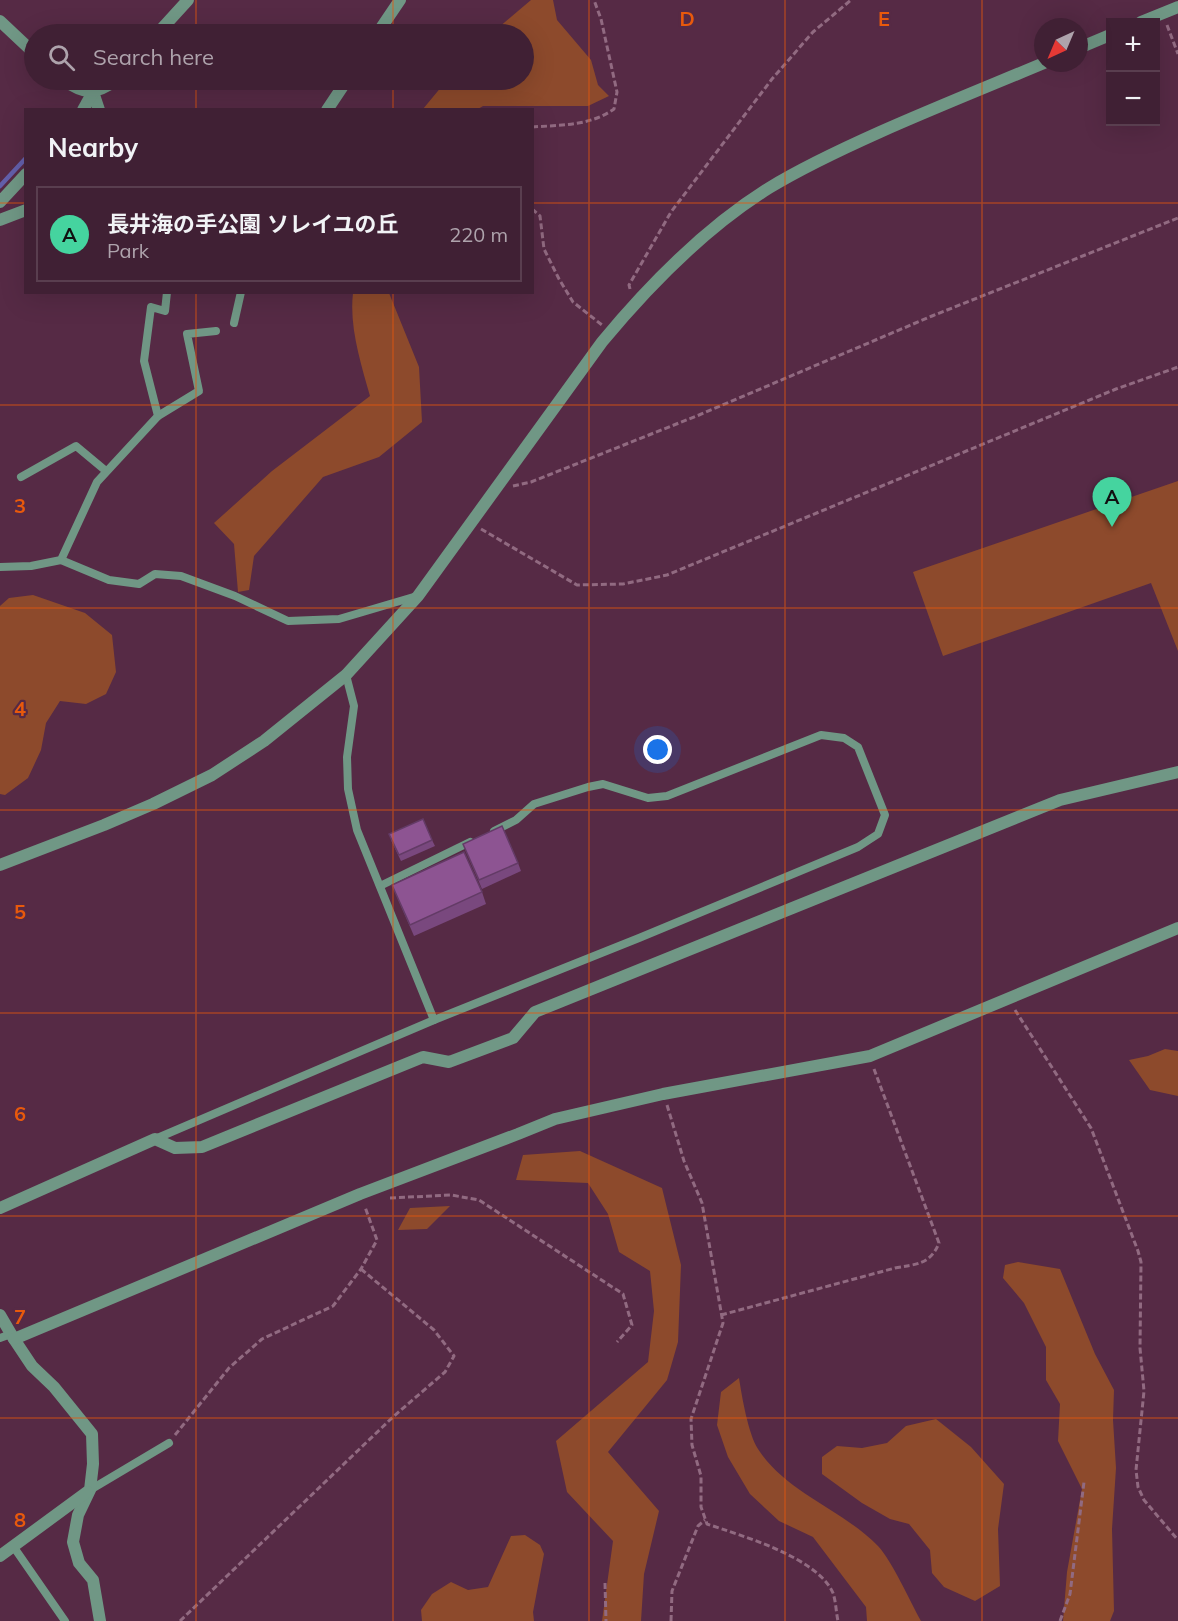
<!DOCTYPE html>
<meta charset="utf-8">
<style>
body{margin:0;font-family:Mulish,"Noto Sans JP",sans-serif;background:#47283c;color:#f1f3f6}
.controls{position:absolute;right:18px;top:18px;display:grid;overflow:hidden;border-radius:0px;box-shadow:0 6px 24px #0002}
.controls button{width:54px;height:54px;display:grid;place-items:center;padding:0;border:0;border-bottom:2px solid #593e4f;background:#402034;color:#f1f3f6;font:30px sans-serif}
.compass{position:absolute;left:1034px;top:18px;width:54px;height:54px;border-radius:50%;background:#402034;box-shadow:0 6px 24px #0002;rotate:224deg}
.you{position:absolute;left:658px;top:750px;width:21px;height:21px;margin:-15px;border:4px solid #fff;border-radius:50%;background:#1a73e8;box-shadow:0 0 0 9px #1a73e833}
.badge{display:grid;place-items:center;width:39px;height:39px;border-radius:50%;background:#45d49f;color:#111;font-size:20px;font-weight:700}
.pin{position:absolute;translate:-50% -50px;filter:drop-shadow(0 2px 3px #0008)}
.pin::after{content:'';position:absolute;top:32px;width:21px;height:18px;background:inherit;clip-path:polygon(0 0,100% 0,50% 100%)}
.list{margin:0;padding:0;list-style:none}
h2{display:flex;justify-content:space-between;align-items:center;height:78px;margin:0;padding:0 24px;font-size:26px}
h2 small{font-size:20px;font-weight:400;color:#aea3ac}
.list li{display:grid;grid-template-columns:39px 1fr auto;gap:18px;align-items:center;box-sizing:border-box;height:96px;margin:0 12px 12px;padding:0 12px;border:2px solid #593e4f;border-radius:0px}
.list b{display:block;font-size:22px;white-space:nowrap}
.list p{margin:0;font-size:20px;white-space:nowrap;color:#aea3ac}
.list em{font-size:20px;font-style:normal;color:#aea3ac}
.icon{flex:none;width:33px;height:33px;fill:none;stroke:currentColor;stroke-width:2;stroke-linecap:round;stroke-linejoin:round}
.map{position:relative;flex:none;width:1178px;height:1621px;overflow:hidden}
.search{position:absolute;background:#402034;box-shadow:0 6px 24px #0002;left:24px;top:24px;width:510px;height:66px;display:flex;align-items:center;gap:15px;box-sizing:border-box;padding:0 21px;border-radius:33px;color:#aea3ac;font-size:22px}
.panel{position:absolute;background:#402034;box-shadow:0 6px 24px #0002;left:24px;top:108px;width:510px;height:186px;border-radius:0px}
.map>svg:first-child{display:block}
</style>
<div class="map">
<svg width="1178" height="1621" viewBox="0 0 1178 1621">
<rect width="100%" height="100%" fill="#562a45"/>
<g fill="#8d4a2c">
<path d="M531,0H553L557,20L591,60L598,85L609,96L588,106H483L478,109H423L447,80H524V34H491Z"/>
<path d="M353,293H389L419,367L422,422L379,457L323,477L254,556L249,590L238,592L234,544L214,523L272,471L370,396C361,364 349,327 353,293Z"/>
<path d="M1178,481V651L1151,583L943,656L913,572Z"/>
<path d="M33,595L85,613L112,635L116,672L106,694L86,704L60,701L46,723L41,750L28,778L5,795L0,794V606L9,598Z"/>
<path d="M1165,1049L1178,1051V1096L1150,1090L1129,1060L1148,1056Z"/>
<path d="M580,1151L662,1188L681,1265L678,1342L667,1380L608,1452L659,1511L644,1574L641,1621H602L613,1541L567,1492L556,1441L648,1362L654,1311L650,1271L619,1252L608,1214L588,1183L516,1180L523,1155Z"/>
<path d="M450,1206L427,1229L398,1230L410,1208Z"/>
<path d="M1018,1262L1060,1269L1095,1354L1114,1390L1113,1420L1116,1468L1112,1529L1114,1611L1110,1621H1063L1067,1572L1082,1489L1058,1441L1060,1404L1046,1380V1347L1024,1303L1003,1278L1005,1265Z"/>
<path d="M739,1378C742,1397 748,1433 758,1449C786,1493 842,1509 878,1546C892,1561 910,1601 921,1621H867L866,1607L813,1537L779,1521L750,1494L728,1457L717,1425L721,1392Z"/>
<path d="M936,1419L971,1447L1004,1484L998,1529L1000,1586L975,1601L944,1587L932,1573L930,1550L909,1524L890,1519L862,1503L822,1474V1457L837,1446L862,1448L887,1443L906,1426Z"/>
<path d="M525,1535L540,1545L544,1554L533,1612L534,1621H422L421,1610L432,1594L451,1582L468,1590L488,1587L511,1536Z"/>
</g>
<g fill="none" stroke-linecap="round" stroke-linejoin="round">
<path stroke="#635faa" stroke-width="4.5" d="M0,186L26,158"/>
<g stroke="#916a81" stroke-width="3" stroke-dasharray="6 3" stroke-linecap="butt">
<path d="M1167,25L1178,54"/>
<path d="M532,127C561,125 590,126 614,109L617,92L601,19L594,0"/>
<path d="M532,209L540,216L544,249L559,279L573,302L602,325"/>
<path d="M630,289L629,285L671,212L772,79L813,32L851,0"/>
<path d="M513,486L531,482L699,415L932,316L1178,218"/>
<path d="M481,529L577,585L623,584L667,575L1116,389L1178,367"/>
<path d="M1015,1010L1091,1128L1138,1251L1141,1262L1140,1348L1144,1391L1136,1470L1138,1487L1144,1500L1178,1540"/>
<path d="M667,1105L684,1161L702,1203L723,1323L691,1419L692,1445L701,1476V1507L707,1524C742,1536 817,1557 833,1593C836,1602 836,1612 838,1621"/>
<path d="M390,1198L451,1195L479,1200L623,1294L632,1325L617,1342"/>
<path d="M721,1315L895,1268C916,1264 930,1265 939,1243L874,1069"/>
<path d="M175,1435L229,1368L262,1339L333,1306L361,1269L377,1240L365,1207"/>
<path d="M605,1583L606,1621"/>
<path d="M180,1621L394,1416L445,1372L454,1356L434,1330L361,1269"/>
<path d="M671,1621L672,1591L698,1526L705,1520"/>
<path d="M1060,1621L1070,1594L1084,1482"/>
</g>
<g stroke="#709785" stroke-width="8">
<path d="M234,323L241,292"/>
<path d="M158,416L199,391L187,334L216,331"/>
<path d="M21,477L76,446L106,471"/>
<path d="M61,560L109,580L139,584L155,574L181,576L235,596L288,621L339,619L417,596"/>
<path d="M0,567L31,566L61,560L97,482L158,416L144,361L151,307L165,311L167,292"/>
<path d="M346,675L354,706L347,757L348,789L357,830L434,1020"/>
<path d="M380,886L470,842"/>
<path d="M155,1139L434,1020L639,938L858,847L878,834L885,815L858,747L844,738L821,735L667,796L648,798L603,784L588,787L534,804L516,820L494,831"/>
<path d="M0,1338L11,1334"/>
<path d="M90,1490L169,1443"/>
<path d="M13,1546L65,1621"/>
</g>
<g stroke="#709785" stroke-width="12">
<path d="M377,34L400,0"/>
<path d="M93,92L99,110"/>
<path d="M83,110L93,92"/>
<path d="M327,110L347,80"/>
<path d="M0,202L26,174"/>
<path d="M0,220L26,210"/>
<path d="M0,1315L14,1339L32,1366L54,1387L92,1434L93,1464L90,1490L78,1515L73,1542L79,1563L93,1580L100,1621"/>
<path d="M14,1339L360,1194L518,1134L555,1119L663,1094L870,1056L1178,928"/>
<path d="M0,1556L87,1492"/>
</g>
<g stroke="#709785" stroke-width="12">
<path d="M0,21L34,53"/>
<path d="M1141,22L1178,7"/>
<path d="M157,34L188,0"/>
<path d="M1079,48L1110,35"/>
<path d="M64,80C84,95 96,95 116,80"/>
<path d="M0,865L104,825L153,804L212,775L264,741L346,675L418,596L602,342C650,284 705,228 769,188C805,166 842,149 880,132C934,108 989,86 1044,63"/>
<path d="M0,1208L155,1139L175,1148L202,1147L423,1057L449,1062L513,1038L535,1012L1060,800L1178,772"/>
</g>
</g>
<g fill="#79487e">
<path d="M391,840H432L435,846L401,861Z"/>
<path d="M463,844L518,863L521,871L482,889Z"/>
<path d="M392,885L482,892L486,904L414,936Z"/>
</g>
<g fill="#8d5492" stroke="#633b66" stroke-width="1.5">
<path d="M423,819L432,840L399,855L389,834Z"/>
<path d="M502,826L518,863L479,880L463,844Z"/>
<path d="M464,852L482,892L410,925L392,885Z"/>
</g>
<path fill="none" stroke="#e8590c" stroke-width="1.5" stroke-opacity="0.55" d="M196,0V34M393,0V34M589,0V1621M785,0V1621M982,0V1621M196,80V110M393,80V110M0,203H26M532,203H1178M196,292V1621M393,292V1621M0,405H1178M0,608H1178M0,810H1178M0,1013H1178M0,1216H1178M0,1418H1178"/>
<g font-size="20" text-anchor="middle" font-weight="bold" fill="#e8590c" stroke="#562a45" stroke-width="4.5" stroke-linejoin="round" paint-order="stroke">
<text x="687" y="26">D</text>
<text x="884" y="26">E</text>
<text x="20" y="513">3</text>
<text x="20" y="716">4</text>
<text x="20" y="919">5</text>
<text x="20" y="1121">6</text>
<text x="20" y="1324">7</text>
<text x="20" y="1527">8</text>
</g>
</svg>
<div class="controls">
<button>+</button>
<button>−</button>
</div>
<svg class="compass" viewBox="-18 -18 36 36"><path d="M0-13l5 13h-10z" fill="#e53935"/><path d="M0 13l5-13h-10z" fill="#aea3ac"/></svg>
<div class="you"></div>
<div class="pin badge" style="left:1112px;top:527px">A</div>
<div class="search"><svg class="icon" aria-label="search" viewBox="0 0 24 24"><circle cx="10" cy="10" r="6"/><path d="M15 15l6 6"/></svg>Search here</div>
<section class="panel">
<h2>Nearby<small></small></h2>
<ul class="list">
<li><span class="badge">A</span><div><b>長井海の手公園 ソレイユの丘</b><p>Park</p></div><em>220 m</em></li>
</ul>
</section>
</div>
